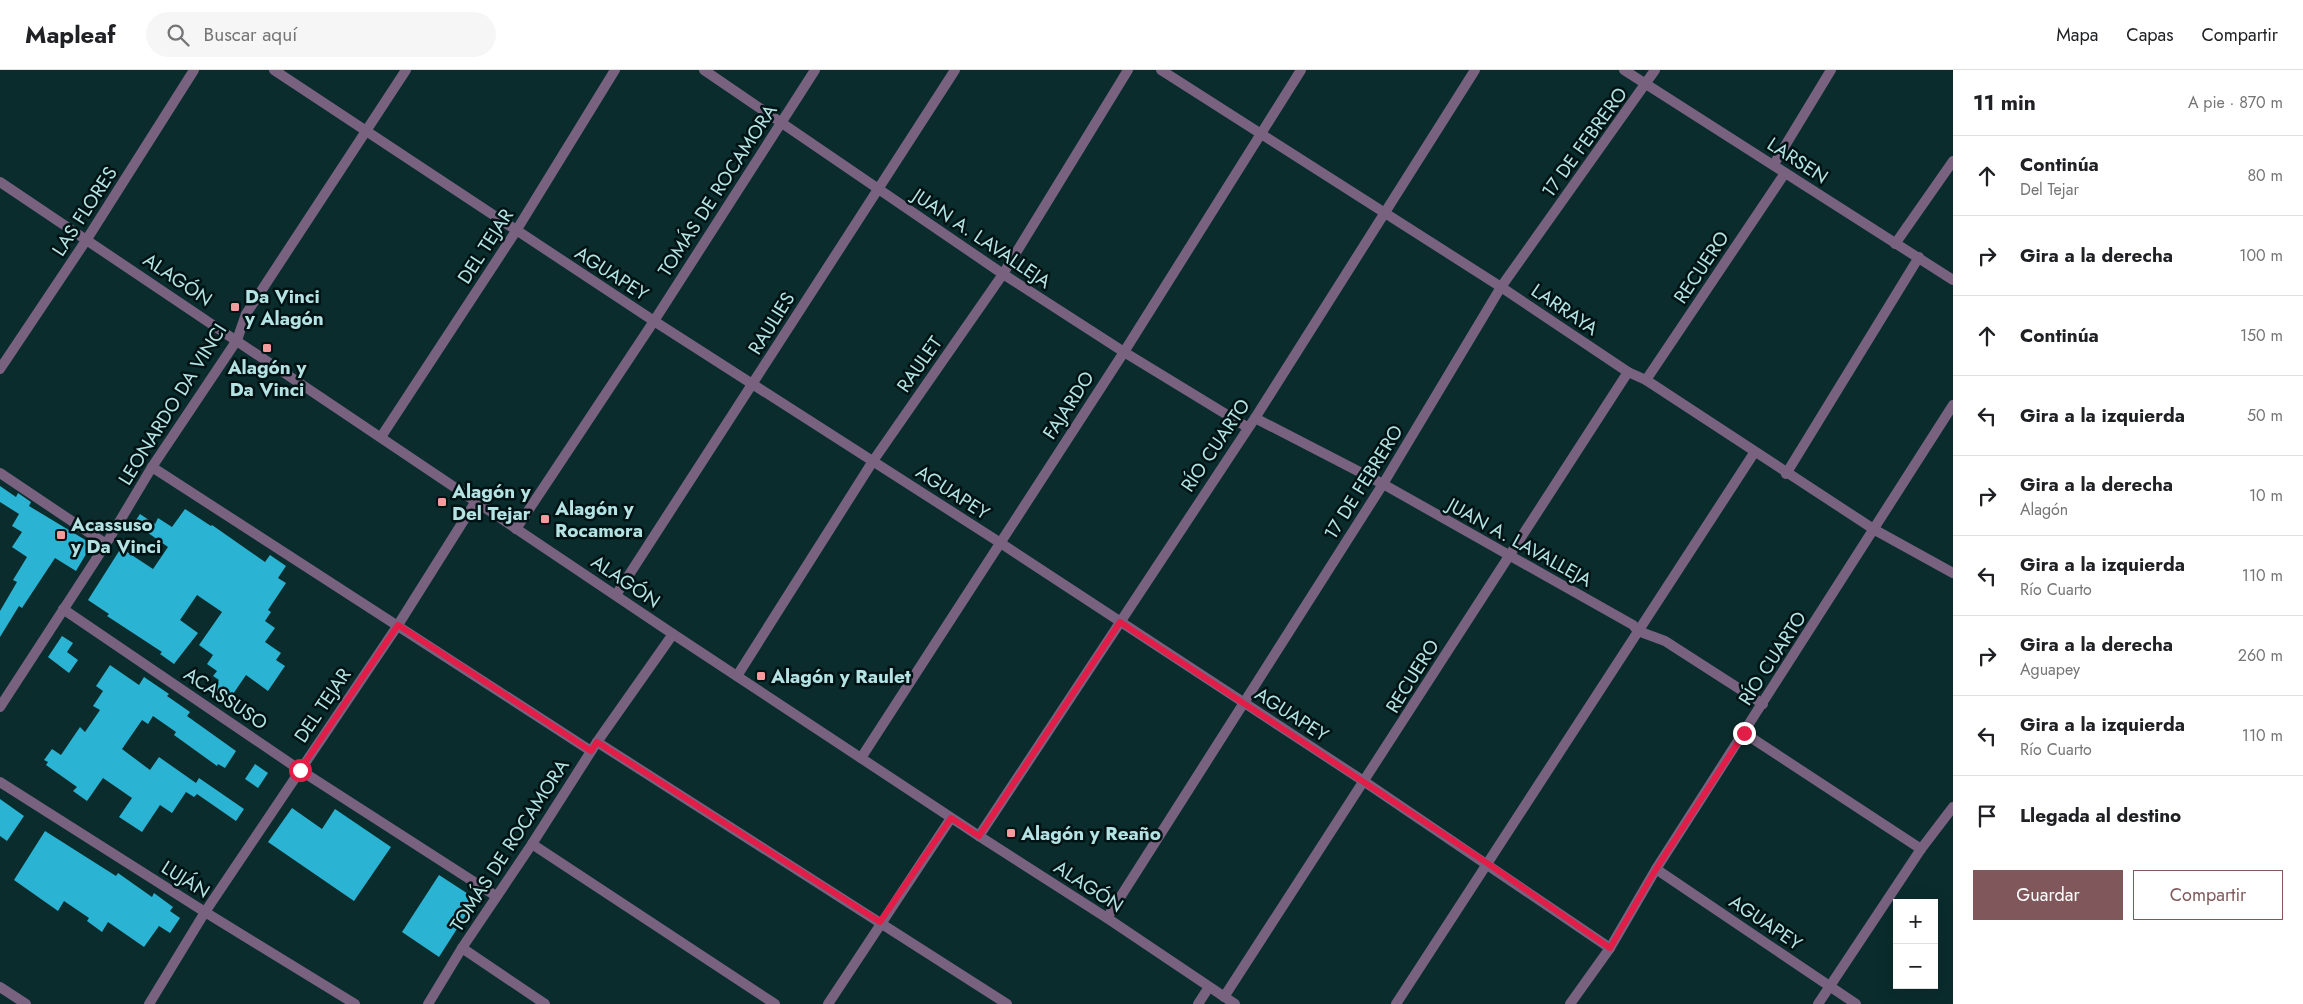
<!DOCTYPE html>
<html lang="es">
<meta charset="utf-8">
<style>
body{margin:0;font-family:Jost,sans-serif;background:#f6f6f6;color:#202124}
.controls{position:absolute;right:15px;bottom:15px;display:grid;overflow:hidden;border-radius:0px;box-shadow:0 5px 20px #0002}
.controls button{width:45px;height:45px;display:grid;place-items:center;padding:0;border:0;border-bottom:1px solid #e0e0e0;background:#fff;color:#202124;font:25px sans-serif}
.stop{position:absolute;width:15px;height:15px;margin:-11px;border:4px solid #e11d48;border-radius:50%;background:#fff}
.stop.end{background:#e11d48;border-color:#fff;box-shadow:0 1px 5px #0008}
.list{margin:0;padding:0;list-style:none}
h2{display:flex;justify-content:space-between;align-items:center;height:65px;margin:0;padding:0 20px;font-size:21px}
h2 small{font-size:16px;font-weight:400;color:#757577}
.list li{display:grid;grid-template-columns:32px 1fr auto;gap:15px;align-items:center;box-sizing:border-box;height:80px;padding:0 20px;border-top:1px solid #e0e0e0}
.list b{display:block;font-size:19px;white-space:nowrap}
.list p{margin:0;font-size:16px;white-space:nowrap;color:#757577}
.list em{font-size:16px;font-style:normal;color:#757577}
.actions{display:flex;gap:10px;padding:15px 20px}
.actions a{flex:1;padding:11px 0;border:1px solid #80585b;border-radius:0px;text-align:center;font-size:18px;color:#80585b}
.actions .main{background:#80585b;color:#fff}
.icon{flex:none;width:28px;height:28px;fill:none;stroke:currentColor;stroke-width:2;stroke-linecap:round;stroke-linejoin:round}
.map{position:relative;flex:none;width:1953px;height:934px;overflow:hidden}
header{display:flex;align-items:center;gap:30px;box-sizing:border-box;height:70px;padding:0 25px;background:#fff;border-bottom:1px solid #e0e0e0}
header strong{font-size:24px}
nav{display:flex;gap:28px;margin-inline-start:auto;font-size:18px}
.search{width:350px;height:45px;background:#f6f6f6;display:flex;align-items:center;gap:12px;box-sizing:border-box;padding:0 18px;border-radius:28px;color:#757577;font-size:19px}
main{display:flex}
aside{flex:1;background:#fff}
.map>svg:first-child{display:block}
</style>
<header>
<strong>Mapleaf</strong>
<div class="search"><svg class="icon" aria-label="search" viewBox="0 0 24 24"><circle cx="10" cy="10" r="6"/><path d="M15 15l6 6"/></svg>Buscar aquí</div>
<nav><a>Mapa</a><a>Capas</a><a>Compartir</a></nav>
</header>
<main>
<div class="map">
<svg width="1953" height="934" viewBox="0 0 1953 934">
<rect width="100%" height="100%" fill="#0a2c2d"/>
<g fill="#2ab3d2">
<path d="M0,416L16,427L18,423L31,432L29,436L92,474L76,501L55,488L22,538L19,536L0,567V541L17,512L13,510L27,487L12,477L22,462L12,456L19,444L0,432Z"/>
<path d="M185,439L211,456L212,455L265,492L270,485L286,496L278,508L286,513L268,540L271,542L265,551L275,558L265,572L281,583L276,590L285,596L268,621L246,605L229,630L213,619L219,610L213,606L217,601L207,594L213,585L199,575L222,542L197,525L180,550L198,563L174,594L160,584L162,582L107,546L109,544L88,530L121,478L153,499L168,477L134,453L140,444L155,454L158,448L172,457Z"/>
<path d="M62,566L73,573L67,582L78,590L69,603L48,587Z"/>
<path d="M110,595L139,615L144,607L169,624L167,626L190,642L187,646L236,681L225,698L218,694L217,696L174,665L176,662L153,646L148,654L142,650L122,679L150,700L159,687L196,713L199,708L244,739L236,751L197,724L194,727L186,722L172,743L160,735L142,762L119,747L132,728L103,708L87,731L73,721L77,717L46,695L48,692L44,690L52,679L61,685L80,657L85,662L100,640L93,636L103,621L96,616Z"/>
<path d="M255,694L268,703L258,718L245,709Z"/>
<path d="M0,729L24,746L7,771L0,766Z"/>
<path d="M292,738L322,759L335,739L391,777L354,831L268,772Z"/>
<path d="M45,761L116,806L118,803L152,827L154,823L173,837L170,841L180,848L170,863L159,856L144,877L108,852L102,862L87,851L89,848L64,831L58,841L14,810Z"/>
<path d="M439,805L476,829L439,887L402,862Z"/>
</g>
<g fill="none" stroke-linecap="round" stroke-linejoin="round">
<g stroke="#786280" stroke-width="10">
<path d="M274,0L654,251L999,472L1365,712L1610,878"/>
<path d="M704,0L1003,204L1124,282L1247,357"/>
<path d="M1161,0L1501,217L1628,302L1646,310L1875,460L1953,503"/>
<path d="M1624,0L1953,210"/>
<path d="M1774,94L1831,0"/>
<path d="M0,112L673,564L979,766L1107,848L1235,934"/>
<path d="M1895,174L1953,91"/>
<path d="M0,299L87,169L194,0"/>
<path d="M1646,310L1785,103"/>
<path d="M1255,348L1383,414L1633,555L1638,561L1665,571L1763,634"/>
<path d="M381,367L516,161L615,0"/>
<path d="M152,397L591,681"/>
<path d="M0,403L106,474"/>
<path d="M1786,404L1919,187"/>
<path d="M516,459L654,251L815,0"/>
<path d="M616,525L955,0"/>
<path d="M63,539L300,700L496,826"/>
<path d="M737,606L873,391L1003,204L1128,0"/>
<path d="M0,637L106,474L152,397L237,270L246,244L406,0"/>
<path d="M1744,663L1921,779"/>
<path d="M597,672L1007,934"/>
<path d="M861,688L1124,282L1301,0"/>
<path d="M0,712L205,842L355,934"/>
<path d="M979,766L1255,348L1475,0"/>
<path d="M532,774L775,934"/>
<path d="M1656,799L1856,934"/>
<path d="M1107,848L1383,414L1501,217L1655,0"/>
<path d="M462,878L545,934"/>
<path d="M0,917L26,934"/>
<path d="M1224,927L1628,302"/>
<path d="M149,934L205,842L398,555L476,431"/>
<path d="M428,934L462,878L532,774L597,672L673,564"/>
<path d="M828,934L951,748"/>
<path d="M1198,934L1209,917"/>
<path d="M1396,934L1754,383"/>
<path d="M1570,934L1610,878L1656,799L1953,335"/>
<path d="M1818,934L1921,779L1953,737"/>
</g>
</g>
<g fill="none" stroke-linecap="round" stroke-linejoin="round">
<path stroke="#e11d48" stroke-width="6" d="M300,700L398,555L591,681L597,672L880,852L951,748L979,766L1120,552L1487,793L1610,878L1656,799L1744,663"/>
</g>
<g fill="#f59b9e" stroke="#001314" stroke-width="2">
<rect x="230" y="232" width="10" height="10" rx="2.5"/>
<rect x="262" y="273" width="10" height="10" rx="2.5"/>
<rect x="437" y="427" width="10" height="10" rx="2.5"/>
<rect x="540" y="444" width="10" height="10" rx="2.5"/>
<rect x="56" y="460" width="10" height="10" rx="2.5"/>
<rect x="756" y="601" width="10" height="10" rx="2.5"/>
<rect x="1006" y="758" width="10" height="10" rx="2.5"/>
</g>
<g text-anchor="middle" stroke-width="5" stroke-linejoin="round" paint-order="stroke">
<g font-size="19" fill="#b5e3e4" stroke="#001314">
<text transform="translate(1584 72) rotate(-54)" y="7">17 DE FEBRERO</text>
<text transform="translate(1798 90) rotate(33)" y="7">LARSEN</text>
<text transform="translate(717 120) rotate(-57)" y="7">TOMÁS DE ROCAMORA</text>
<text transform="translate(84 141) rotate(-57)" y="7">LAS FLORES</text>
<text transform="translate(982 168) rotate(34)" y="7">JUAN A. LAVALLEJA</text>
<text transform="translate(485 176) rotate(-57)" y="7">DEL TEJAR</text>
<text transform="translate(1701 197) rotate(-56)" y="7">RECUERO</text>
<text transform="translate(612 203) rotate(33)" y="7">AGUAPEY</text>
<text transform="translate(178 209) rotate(34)" y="7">ALAGÓN</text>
<text transform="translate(1565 239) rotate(34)" y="7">LARRAYA</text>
<text transform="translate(771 253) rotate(-58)" y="7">RAULIES</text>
<text transform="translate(919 294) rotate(-55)" y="7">RAULET</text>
<text transform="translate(172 334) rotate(-58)" y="7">LEONARDO DA VINCI</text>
<text transform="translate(1068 335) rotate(-57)" y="7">FAJARDO</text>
<text transform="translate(1215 375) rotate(-56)" y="7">RÍO CUARTO</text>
<text transform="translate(1363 412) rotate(-58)" y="7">17 DE FEBRERO</text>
<text transform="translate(953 422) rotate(33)" y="7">AGUAPEY</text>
<text transform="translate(1520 472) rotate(29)" y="7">JUAN A. LAVALLEJA</text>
<text transform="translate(626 511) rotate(34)" y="7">ALAGÓN</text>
<text transform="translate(1772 588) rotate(-57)" y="7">RÍO CUARTO</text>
<text transform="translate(1412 606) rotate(-58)" y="7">RECUERO</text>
<text transform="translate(226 628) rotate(34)" y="7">ACASSUSO</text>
<text transform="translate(322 635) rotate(-56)" y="7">DEL TEJAR</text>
<text transform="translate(1292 644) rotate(33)" y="7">AGUAPEY</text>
<text transform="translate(509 775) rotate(-57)" y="7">TOMÁS DE ROCAMORA</text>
<text transform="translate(186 809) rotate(32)" y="7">LUJÁN</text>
<text transform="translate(1089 816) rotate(33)" y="7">ALAGÓN</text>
<text transform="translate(1766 852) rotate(34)" y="7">AGUAPEY</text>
</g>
<g font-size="19" font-weight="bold" fill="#b5e3e4" stroke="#001314" text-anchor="start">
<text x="245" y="233">Da Vinci<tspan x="245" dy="22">y Alagón</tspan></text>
<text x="267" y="304" text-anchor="middle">Alagón y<tspan x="267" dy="22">Da Vinci</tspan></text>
<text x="452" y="428">Alagón y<tspan x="452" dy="22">Del Tejar</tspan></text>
<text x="555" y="445">Alagón y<tspan x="555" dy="22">Rocamora</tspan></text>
<text x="71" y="461">Acassuso<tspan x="71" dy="22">y Da Vinci</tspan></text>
<text x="771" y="613">Alagón y Raulet</text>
<text x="1021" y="770">Alagón y Reaño</text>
</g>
</g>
</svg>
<div class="controls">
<button>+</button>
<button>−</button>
</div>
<div class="stop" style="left:300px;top:700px"></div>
<div class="stop end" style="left:1744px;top:663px"></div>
</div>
<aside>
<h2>11 min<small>A pie · 870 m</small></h2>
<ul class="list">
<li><svg class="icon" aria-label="ahead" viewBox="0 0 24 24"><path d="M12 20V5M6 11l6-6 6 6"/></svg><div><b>Continúa</b><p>Del Tejar</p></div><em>80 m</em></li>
<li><svg class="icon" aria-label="right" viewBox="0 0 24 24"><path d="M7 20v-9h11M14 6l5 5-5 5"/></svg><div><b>Gira a la derecha</b></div><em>100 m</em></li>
<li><svg class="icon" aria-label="ahead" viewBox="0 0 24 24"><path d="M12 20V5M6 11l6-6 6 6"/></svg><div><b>Continúa</b></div><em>150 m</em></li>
<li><svg class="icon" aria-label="left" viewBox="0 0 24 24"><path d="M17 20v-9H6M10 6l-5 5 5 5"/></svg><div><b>Gira a la izquierda</b></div><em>50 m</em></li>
<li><svg class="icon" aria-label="right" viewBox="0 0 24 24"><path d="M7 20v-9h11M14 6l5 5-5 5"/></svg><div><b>Gira a la derecha</b><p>Alagón</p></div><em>10 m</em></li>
<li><svg class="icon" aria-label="left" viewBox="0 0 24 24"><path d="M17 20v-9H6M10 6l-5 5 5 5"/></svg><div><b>Gira a la izquierda</b><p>Río Cuarto</p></div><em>110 m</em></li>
<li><svg class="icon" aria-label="right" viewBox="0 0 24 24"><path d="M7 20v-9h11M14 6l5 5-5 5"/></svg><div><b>Gira a la derecha</b><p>Aguapey</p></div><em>260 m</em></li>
<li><svg class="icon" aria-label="left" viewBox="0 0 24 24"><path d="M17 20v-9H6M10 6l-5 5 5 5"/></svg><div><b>Gira a la izquierda</b><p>Río Cuarto</p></div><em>110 m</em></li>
<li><svg class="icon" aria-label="arrive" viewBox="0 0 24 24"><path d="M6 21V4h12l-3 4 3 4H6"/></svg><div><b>Llegada al destino</b></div></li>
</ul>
<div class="actions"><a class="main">Guardar</a><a>Compartir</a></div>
</aside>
</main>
